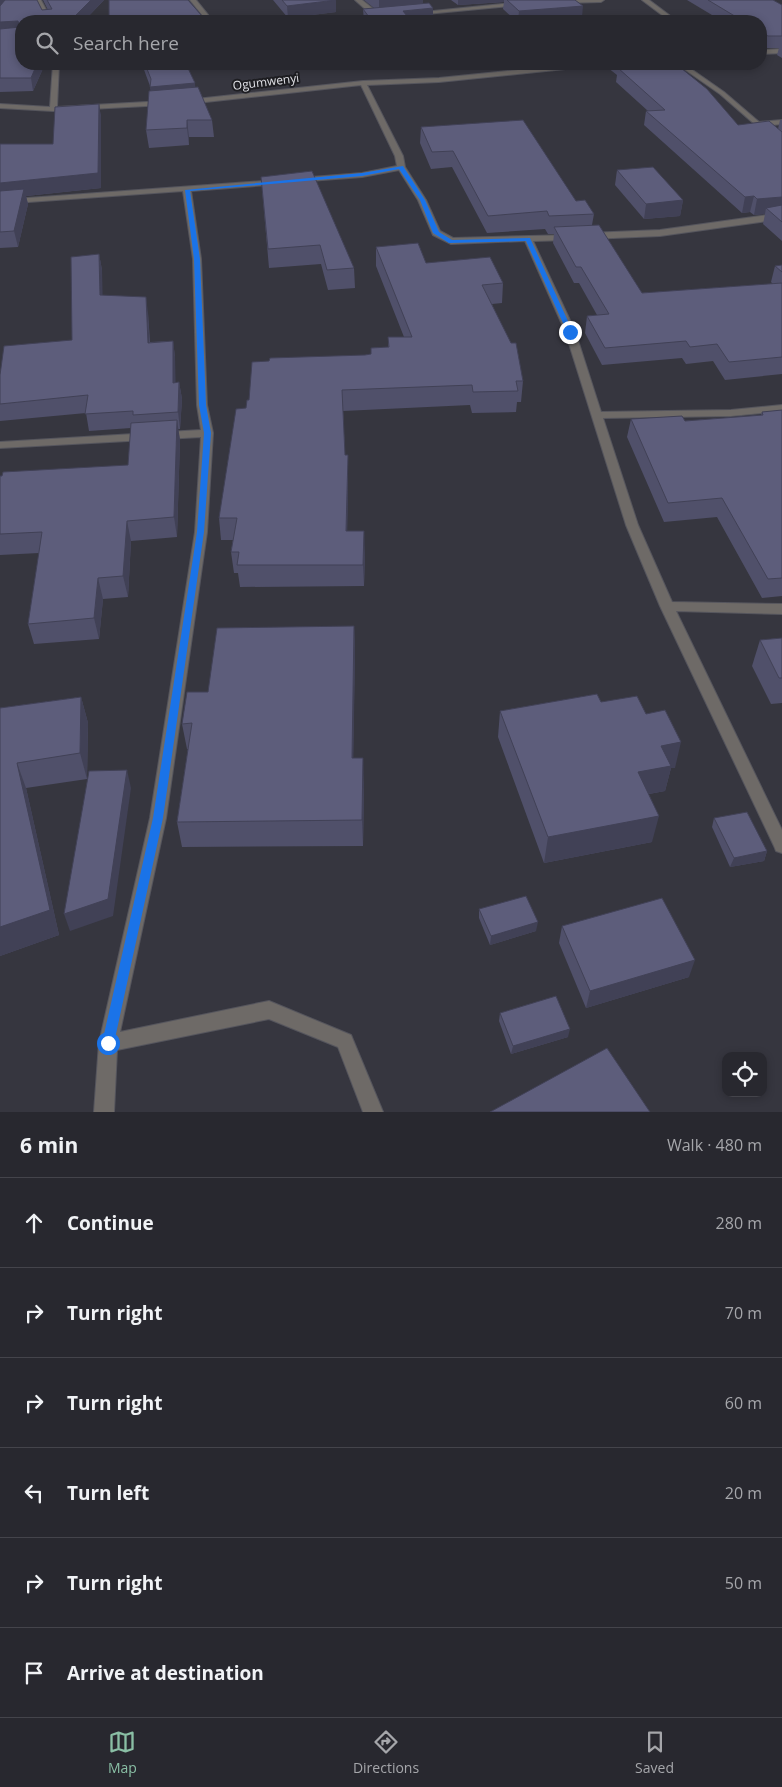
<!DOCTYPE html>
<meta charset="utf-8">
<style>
body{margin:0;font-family:"Open Sans",sans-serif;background:#303037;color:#f1f3f6}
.controls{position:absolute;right:15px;bottom:15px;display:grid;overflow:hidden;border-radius:10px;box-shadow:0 2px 8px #0003}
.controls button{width:45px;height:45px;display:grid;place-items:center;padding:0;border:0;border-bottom:1px solid #44444b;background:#28282f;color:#f1f3f6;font:25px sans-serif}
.stop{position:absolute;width:15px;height:15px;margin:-11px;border:4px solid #1a73e8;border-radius:50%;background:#fff}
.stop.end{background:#1a73e8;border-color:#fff;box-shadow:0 1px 5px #0008}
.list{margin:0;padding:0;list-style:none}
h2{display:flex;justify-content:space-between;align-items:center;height:65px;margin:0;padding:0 20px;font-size:21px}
h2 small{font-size:16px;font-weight:400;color:#a5a6aa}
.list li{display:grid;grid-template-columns:32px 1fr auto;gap:15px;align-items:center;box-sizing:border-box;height:90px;padding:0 20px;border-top:1px solid #44444b}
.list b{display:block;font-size:19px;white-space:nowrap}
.list em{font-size:16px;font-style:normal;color:#a5a6aa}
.icon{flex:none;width:28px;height:28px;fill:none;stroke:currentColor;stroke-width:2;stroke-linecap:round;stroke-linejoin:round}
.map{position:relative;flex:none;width:782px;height:1112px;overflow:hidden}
.search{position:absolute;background:#28282f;box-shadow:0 2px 8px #0003;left:15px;right:15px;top:15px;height:55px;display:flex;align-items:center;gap:12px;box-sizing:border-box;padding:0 18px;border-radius:20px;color:#a5a6aa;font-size:19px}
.sheet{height:605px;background:#28282f}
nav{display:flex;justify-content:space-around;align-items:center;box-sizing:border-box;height:70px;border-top:1px solid #44444b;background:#28282f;font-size:14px;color:#a5a6aa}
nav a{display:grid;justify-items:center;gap:2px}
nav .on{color:#8abfa5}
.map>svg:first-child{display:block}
</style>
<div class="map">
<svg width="782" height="1112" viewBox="0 0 782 1112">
<rect width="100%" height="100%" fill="#36363f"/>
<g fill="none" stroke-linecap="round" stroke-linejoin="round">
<g stroke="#55555d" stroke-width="2">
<g id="minor">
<path d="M35,0H41L52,21H46Z"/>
<path d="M190,0H196L213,21H207Z"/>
<path d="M355,0H362L382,16L339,21H317L372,15Z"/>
<path d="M559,0H604L601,2L561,3Z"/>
<path d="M642,0H649L677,21H670Z"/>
<path d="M523,2L521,5L416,15L413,13Z"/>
<path d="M782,49V53L761,54V50Z"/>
<path d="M53,64H59L57,107L165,101L169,103L165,105L53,111L0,108V104L50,107Z"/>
<path d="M577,64H597L594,66L439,82L367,85L403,156L405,167L426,200L440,231L453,238L572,235L573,237L569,240L533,241L575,331L601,412L731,410L782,405V411L731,416L603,418L638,525L672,602L782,604V614L676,611L782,830V853L776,851L774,846L660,606L626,525L565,331L525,241L451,244L433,235L418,200L399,170L362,177L296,182L295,180L299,178L362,173L397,166L395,156L361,85L187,104L183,102L187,100L363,81L439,78Z"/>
<path d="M677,64H684L724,92L759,122L782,120V124L763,126L782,142V148L720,94Z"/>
<path d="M277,180H280V184L191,191L201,259L207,405L213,433L207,532L166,818L120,1032L269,1001L351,1035L383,1112H363L338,1047L269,1019L117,1050L114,1112H94L99,1043L150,818L195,532L201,437L0,448V442L201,430L197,405L193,259L183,191L0,204V200Z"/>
<path d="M782,213V219L660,236L589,239L585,236L589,233L660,230Z"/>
</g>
</g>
<use href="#minor" fill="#6e6a67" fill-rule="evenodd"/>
</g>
<g fill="#50506a">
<path d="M0,0L42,10H48L43,0H104L84,21H21V64H45L33,91L0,92V6L1,5H0Z"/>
<path d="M273,0H336V12L288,18Z"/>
<path d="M364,0H423V4L433,8V20L418,21H364L363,9L374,8Z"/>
<path d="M451,0H575L582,17L536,21H516L503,9L504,2L458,5Z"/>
<path d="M687,0H773L782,5V58L777,55L779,48H765L761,45V21H722Z"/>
<path d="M111,64H186L195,83V87L212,120L214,137H189V145L149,148L146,130L151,91L150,86L143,67L111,69Z"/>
<path d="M603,64H677L738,125L778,129L780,120H782V241L763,224L765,214L754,215L750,212L742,213L644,125L646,111H648L616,82L617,75Z"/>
<path d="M684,64H707L689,65Z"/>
<path d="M99,104L101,118V188L26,196L28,204L18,247L0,248V144H53Z"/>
<path d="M421,127L576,201L594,214L592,225L642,293L773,284L771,282L775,266L782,265V374L725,380L713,361L686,364L682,358L602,365L585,333L587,316L597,315L579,283H574L553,243L554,234H548L545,229L487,233L452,167L431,169L420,143Z"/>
<path d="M617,170L683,200L680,216L644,219L615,185Z"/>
<path d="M261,177L354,268L355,288L328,290L321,264L269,268Z"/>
<path d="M376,247L426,263L503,283L502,303L492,304L523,381L521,402H517L516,412L472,413L470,405L343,411L345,455H348V476L347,531L365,553L364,586L240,587L238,573H234L231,552L233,540H221L219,518L246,408L249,400L269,361L365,355L371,354V348L388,347V337H404L376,266Z"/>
<path d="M99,254L102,270V295L148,313L150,342L173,341L175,357V382H179L182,399L180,429H178L180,440L177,537L131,541L128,597L103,599L99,639L34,644L28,624L39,553L0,555V476L128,465L131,428L89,431L86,413L0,421V375L72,340Z"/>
<path d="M782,410V596L762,598L717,517L664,522L627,437L631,419L685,421L761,415L762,412Z"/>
<path d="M354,626L355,652L353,758L364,784L363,846L182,847L177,822L188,749H187L182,724L208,692Z"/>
<path d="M782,638V703L771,704L752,666L760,640Z"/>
<path d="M81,697L88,723L87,779L26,788L59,935L0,956V708Z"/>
<path d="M601,702L646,714L675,768H671L665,791L649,794L652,842L544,863L498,737L500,711Z"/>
<path d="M714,818L767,851L764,861L730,867L712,827Z"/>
<path d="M479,909L536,931L490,945L479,918Z"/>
<path d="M562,926L689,977L586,1008L559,943Z"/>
<path d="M500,1013L568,1037L511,1054L499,1021Z"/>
</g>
<g fill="#414156">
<path d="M0,0H12L13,3L0,5Z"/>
<path d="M91,0H104L84,21H70Z"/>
<path d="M336,0V12L288,18L287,6Z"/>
<path d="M379,0H423V8L379,12Z"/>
<path d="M458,0H504V2L458,5Z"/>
<path d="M583,6L582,17L536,21H518L519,11Z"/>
<path d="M433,8V20L418,21H403V11Z"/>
<path d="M202,16L203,21H166L165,19Z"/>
<path d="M18,21L21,33L0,35V22Z"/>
<path d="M37,64H45L33,91L31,78Z"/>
<path d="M195,83L196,97L152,100L150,87Z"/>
<path d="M99,104L101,118V188L26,196L28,204L18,247L14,231L0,198V183L98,173Z"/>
<path d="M187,120L189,137V145L187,128Z"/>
<path d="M754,196L750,212L742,213L745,197Z"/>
<path d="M782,197V212L766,208L765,214L754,215L757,199Z"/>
<path d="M683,200L680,216L644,219L646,204Z"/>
<path d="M99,254L102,270L103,311L100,295Z"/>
<path d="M146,297L148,313L150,359L148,343Z"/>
<path d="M173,341L175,357L176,399L173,383Z"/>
<path d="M179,382L182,399L180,429L178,412Z"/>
<path d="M177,420L180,440L177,537L174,517Z"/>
<path d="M348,455V476L347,553L346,531Z"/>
<path d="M127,521L131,541L128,597L123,576Z"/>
<path d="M364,531L365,553L364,586L363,565Z"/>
<path d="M98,578L103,599L99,639L94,618Z"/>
<path d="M354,626L355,652L353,784L352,758Z"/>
<path d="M81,697L88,723L87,779L80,753Z"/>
<path d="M681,742L675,768H671L665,791L632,797L638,772L661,746Z"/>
<path d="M363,758L364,784L363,846L362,820Z"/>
<path d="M17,763L26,788L59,935L0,956V927Z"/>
<path d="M127,770L131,788L113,916L70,931L64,914Z"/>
<path d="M659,816L652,842L544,863L548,837Z"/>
<path d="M767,851L764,861L730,867L734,858Z"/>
<path d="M538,922L536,931L490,945L491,936Z"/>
<path d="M695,960L689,977L586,1008L590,991Z"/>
<path d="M570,1029L568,1037L511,1054L513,1046Z"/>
</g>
<g fill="#5d5d7b" stroke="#414156">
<path d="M5,0H37L42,10L52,9L47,0H91L70,21H21V64H37L31,78H0V29L20,27L18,21L0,22V6Z"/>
<path d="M109,0H188L202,16L165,19L166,21H109Z"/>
<path d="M282,0H336L287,6Z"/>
<path d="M507,0H575L583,6L519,11Z"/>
<path d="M708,0H773L782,5V36H768L761,32V21H743Z"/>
<path d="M429,3L433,8L403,11L411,21H372L363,9Z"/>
<path d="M145,64H186L195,83L150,87L151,79Z"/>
<path d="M622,64H676L707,89L738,125L769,121L782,132V197L757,199L754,196L745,197L646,111L665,110L618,68L626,67Z"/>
<path d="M198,87L212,120H187V128L146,130L149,91Z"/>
<path d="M99,104L98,173L0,183V144H53L55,107Z"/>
<path d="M523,120L576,201L585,200L594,214L549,216L547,211L488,216L453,151L432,152L421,127Z"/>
<path d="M653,167L683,200L646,204L617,170Z"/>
<path d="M312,171L354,268L327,270L320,245L268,249L261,177Z"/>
<path d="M24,189L14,231L0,232V191Z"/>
<path d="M782,205V222L766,208Z"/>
<path d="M599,225L642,293L782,283V357L729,362L717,344L690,347L686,341L605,348L587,316L609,314L581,267H576L554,227Z"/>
<path d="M418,243L426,263L490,257L503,283L482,285L511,343H516L523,381H516L518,391L473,392L472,385L342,390L345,455H348L346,531H364L363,565H237L239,552H231L237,518H219L236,409L246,408L247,400H249L252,362L269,361L270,358L365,355L371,354V348L389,347L388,337H412L376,247Z"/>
<path d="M99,254L100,295L146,297L148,343L173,341V383L179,382L178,412L133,415V411L85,414L88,395L0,404V375L4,346L72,340L71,257Z"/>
<path d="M782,265V272L775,266Z"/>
<path d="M782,410V578L768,579L722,498L668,503L631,419L682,416L685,421L763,415L762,412Z"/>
<path d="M177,420L174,517L127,521L123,576L98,578L94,618L28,624L42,532L0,534V476H2L3,472L128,465L131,423Z"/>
<path d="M354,626L352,758H363L362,820L177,822L192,723L182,724L187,692H208L217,628Z"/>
<path d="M782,638V678H779L760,640Z"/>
<path d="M597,694L601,702L637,696L646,714L665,710L681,742L661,746L671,766L638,772L659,816L548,837L500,711Z"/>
<path d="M81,697L80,753L17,763L50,910L0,927V708Z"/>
<path d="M127,770L108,899L64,914L89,771Z"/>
<path d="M747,812L767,851L734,858L714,818Z"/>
<path d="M526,896L538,922L491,936L479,909Z"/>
<path d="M662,898L695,960L590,991L562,926Z"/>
<path d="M556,996L570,1029L513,1046L500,1013Z"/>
<path d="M607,1048L650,1112H490Z"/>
</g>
<path fill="#1a73e8" d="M403,166L425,200L439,232L452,240L530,238L573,332L570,333L567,332L526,241L449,243L433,233L420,200L399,169L362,176L190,191L200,259L206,405L211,433L204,532L163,818L114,1043L108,1049L102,1043L153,818L197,532L204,433L199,405L194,259L185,190L362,173Z"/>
<g text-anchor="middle" stroke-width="4" stroke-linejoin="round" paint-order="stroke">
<g font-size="12" fill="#e0e1e6" stroke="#1e1e22">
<text transform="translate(266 82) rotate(-7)" y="4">Ogumwenyi</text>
</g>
</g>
</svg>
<div class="controls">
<button><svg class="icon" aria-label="locate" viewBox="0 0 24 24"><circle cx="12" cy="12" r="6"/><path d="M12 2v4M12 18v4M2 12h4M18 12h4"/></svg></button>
</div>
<div class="stop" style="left:108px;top:1043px"></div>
<div class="stop end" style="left:570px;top:332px"></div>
<div class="search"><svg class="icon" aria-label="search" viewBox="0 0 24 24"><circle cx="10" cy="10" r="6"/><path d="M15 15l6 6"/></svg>Search here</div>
</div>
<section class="sheet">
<h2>6 min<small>Walk · 480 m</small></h2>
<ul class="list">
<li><svg class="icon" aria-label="ahead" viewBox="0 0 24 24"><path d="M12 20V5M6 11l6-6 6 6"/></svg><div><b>Continue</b></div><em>280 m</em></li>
<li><svg class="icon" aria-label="right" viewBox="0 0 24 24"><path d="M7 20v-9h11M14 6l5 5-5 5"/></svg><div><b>Turn right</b></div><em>70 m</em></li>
<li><svg class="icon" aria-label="right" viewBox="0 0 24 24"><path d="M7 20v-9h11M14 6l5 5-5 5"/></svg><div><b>Turn right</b></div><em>60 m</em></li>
<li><svg class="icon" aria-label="left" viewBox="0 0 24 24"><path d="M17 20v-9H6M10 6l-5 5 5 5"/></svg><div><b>Turn left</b></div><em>20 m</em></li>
<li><svg class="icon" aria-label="right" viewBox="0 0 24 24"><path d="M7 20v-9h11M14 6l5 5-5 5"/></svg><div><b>Turn right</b></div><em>50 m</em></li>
<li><svg class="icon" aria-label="arrive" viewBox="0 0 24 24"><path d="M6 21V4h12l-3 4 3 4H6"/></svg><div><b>Arrive at destination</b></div></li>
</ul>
</section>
<nav>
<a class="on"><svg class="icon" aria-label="map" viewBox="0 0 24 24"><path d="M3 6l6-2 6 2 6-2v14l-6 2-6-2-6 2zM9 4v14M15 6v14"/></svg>Map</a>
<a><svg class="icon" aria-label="directions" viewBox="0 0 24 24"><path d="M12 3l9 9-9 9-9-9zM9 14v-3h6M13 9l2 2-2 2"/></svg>Directions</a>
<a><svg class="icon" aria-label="saved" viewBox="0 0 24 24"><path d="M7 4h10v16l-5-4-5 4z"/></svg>Saved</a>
</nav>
